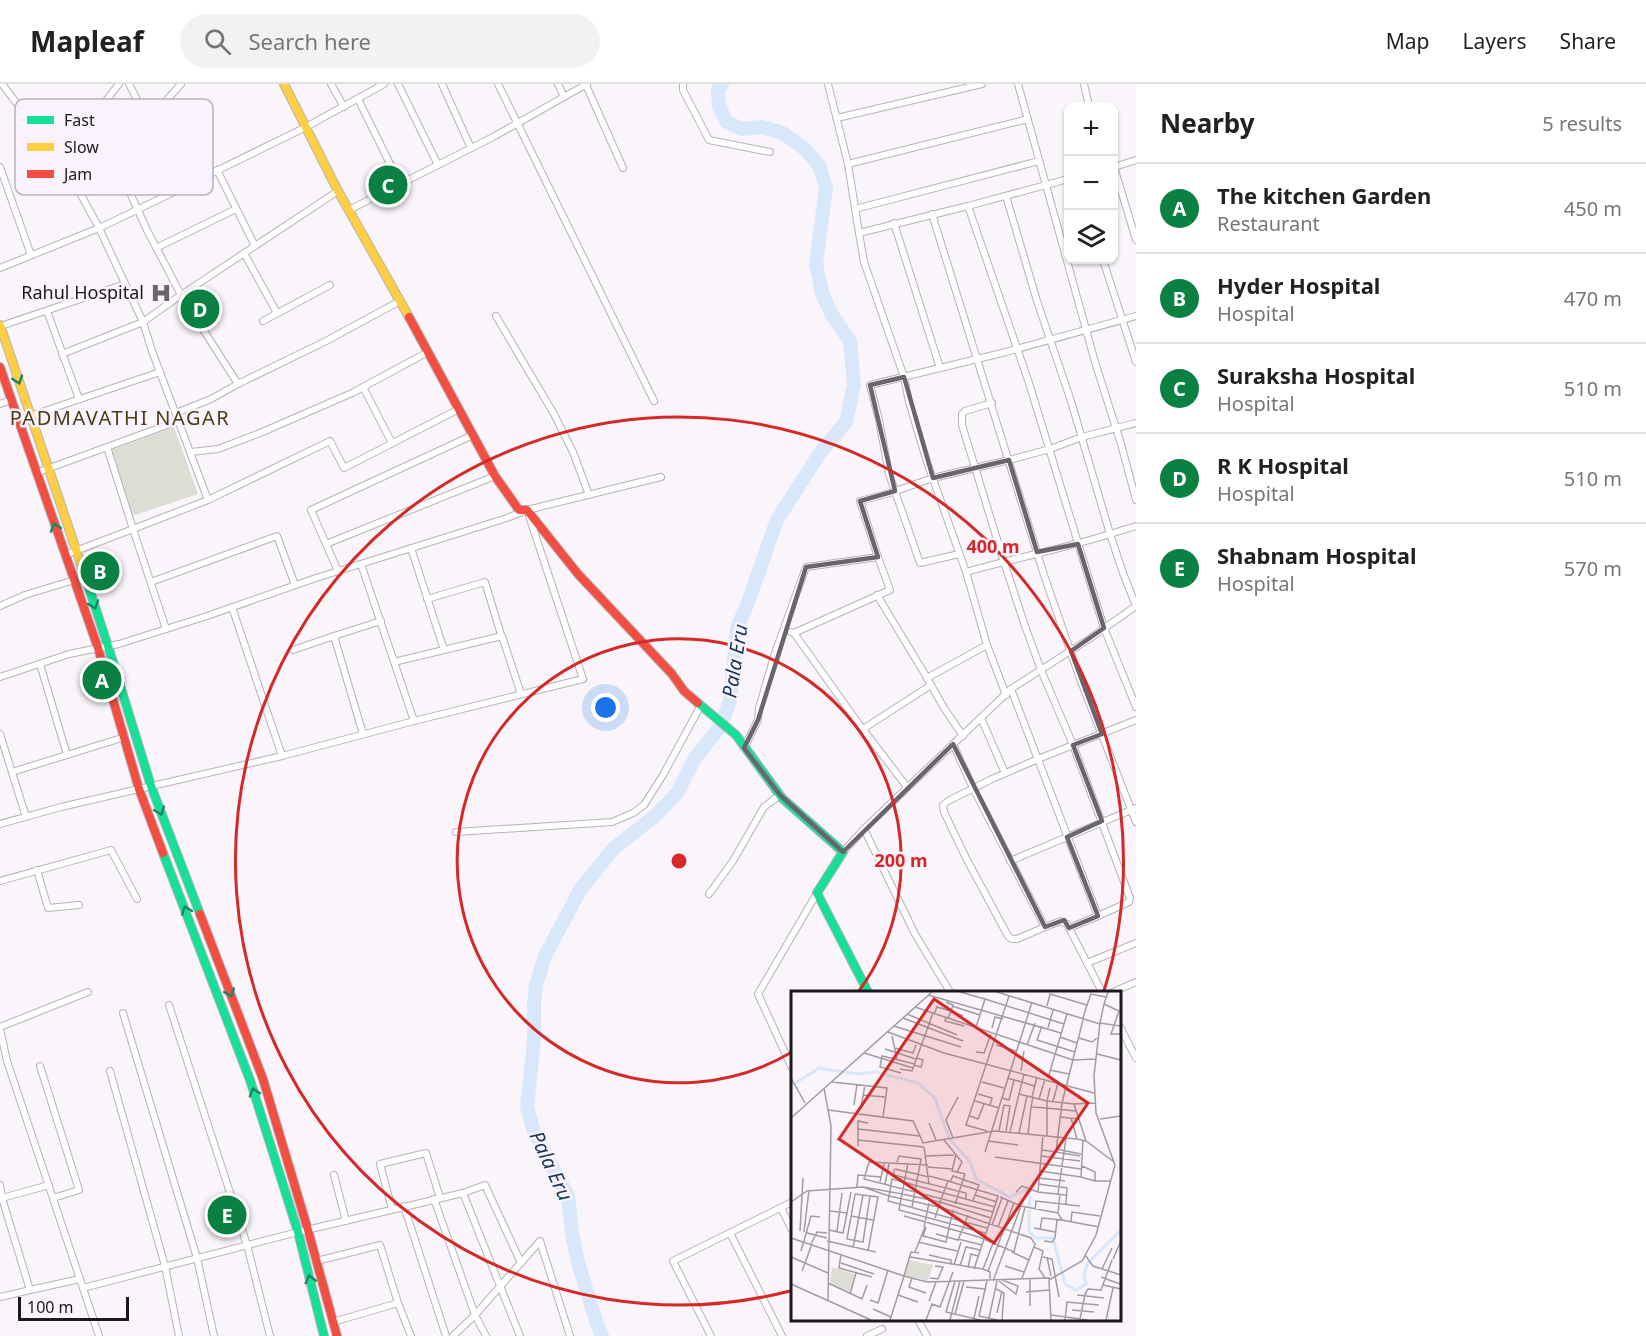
<!DOCTYPE html>
<meta charset="utf-8">
<style>
body{margin:0;font-family:"Noto Sans",sans-serif;background:#f2f2f2;color:#222}
.controls{position:absolute;right:18px;top:18px;display:grid;overflow:hidden;border-radius:12px;box-shadow:0 2px 4px #0004}
.controls button{width:54px;height:54px;display:grid;place-items:center;padding:0;border:0;border-bottom:2px solid #e0e0e0;background:#fff;color:#222;font:30px sans-serif}
.scale{position:absolute;left:18px;bottom:15px;width:111px;box-sizing:border-box;padding-left:6px;border:3px solid #1d1720;border-top:0;font-size:16px;line-height:21px;white-space:nowrap;color:#1d1720;-webkit-text-stroke:4px #faf3fd;paint-order:stroke}
.you{position:absolute;left:606px;top:624px;width:21px;height:21px;margin:-15px;border:4px solid #fff;border-radius:50%;background:#1a73e8;box-shadow:0 0 0 9px #1a73e833}
.badge{display:grid;place-items:center;width:39px;height:39px;border-radius:50%;background:#0b8043;color:#fff;font-size:20px;font-weight:700}
.pin{position:absolute;translate:-50% -50%;border:3px solid #fff;box-shadow:0 2px 6px #0006}
.list{margin:0;padding:0;list-style:none}
h2{display:flex;justify-content:space-between;align-items:center;height:78px;margin:0;padding:0 24px;font-size:26px}
h2 small{font-size:20px;font-weight:400;color:#767676}
.list li{display:grid;grid-template-columns:39px 1fr auto;gap:18px;align-items:center;box-sizing:border-box;height:90px;padding:0 24px;border-top:2px solid #e0e0e0}
.list b{display:block;font-size:22px;white-space:nowrap}
.list p{margin:0;font-size:20px;white-space:nowrap;color:#767676}
.list em{font-size:20px;font-style:normal;color:#767676}
.icon{flex:none;width:33px;height:33px;fill:none;stroke:currentColor;stroke-width:2;stroke-linecap:round;stroke-linejoin:round}
.map{position:relative;flex:none;width:1136px;height:1252px;overflow:hidden}
header{display:flex;align-items:center;gap:36px;box-sizing:border-box;height:84px;padding:0 30px;background:#fff;border-bottom:2px solid #e0e0e0}
header strong{font-size:28px}
nav{display:flex;gap:33px;margin-inline-start:auto;font-size:21px}
.search{width:420px;height:54px;background:#f2f2f2;display:flex;align-items:center;gap:15px;box-sizing:border-box;padding:0 21px;border-radius:33px;color:#767676;font-size:22px}
main{display:flex}
aside{flex:1;background:#fff}
.map>svg:first-child{display:block}
</style>
<header>
<strong>Mapleaf</strong>
<div class="search"><svg class="icon" aria-label="search" viewBox="0 0 24 24"><circle cx="10" cy="10" r="6"/><path d="M15 15l6 6"/></svg>Search here</div>
<nav><a>Map</a><a>Layers</a><a>Share</a></nav>
</header>
<main>
<div class="map">
<svg width="1136" height="1252" viewBox="0 0 1136 1252">
<rect width="100%" height="100%" fill="#f9f5fb"/>
<path fill="#deddd4" d="M174,343L198,410L132,432L111,366Z"/>
<g fill="none" stroke-linecap="round" stroke-linejoin="round">
<path stroke="#d8e7fa" stroke-width="14" d="M602,1252L596,1237L578,1178L572,1149L568,1112L534,1048L527,1023L534,957V920L536,901L545,872L580,806L613,765L656,731L677,709L695,674L720,643L730,617L737,544L747,521L777,436L820,369L846,338L854,301L850,257L832,231L822,209L816,180L826,104L820,83L805,65L783,49L762,43L742,45L727,38L719,23L718,6L722,0"/>
<g stroke="#b7b2b9" stroke-width="8">
<g id="street">
<path d="M2,0L30,37L52,73L61,74L119,0"/>
<path d="M129,0L182,104"/>
<path d="M331,0L344,23"/>
<path d="M398,0L438,81"/>
<path d="M442,0L471,64"/>
<path d="M498,0L654,317"/>
<path d="M558,0L564,13"/>
<path d="M683,0V6L709,56L770,68"/>
<path d="M828,0L848,80L859,149"/>
<path d="M1018,0L1095,278L1121,360L1136,416"/>
<path d="M1084,0L1089,22"/>
<path d="M586,1L623,84"/>
<path d="M358,15L400,100"/>
<path d="M837,34L982,0"/>
<path d="M148,37L181,0"/>
<path d="M61,74L99,144L143,238L181,211L147,146L110,65L89,36"/>
<path d="M848,80L1028,35"/>
<path d="M0,83L31,171"/>
<path d="M1114,83L1136,156"/>
<path d="M1114,83L1136,76"/>
<path d="M217,86L255,162"/>
<path d="M1068,95L968,122L1029,299L1104,544L1136,623"/>
<path d="M968,122L859,149L864,178L904,293L909,318L927,378L966,488C1014,474 1063,465 1110,450L1071,317L1037,217L1006,112"/>
<path d="M855,125L1039,77"/>
<path d="M349,126L493,53L587,0"/>
<path d="M932,130L1044,491L1080,595L1136,738"/>
<path d="M894,139L940,284"/>
<path d="M156,164L236,125"/>
<path d="M244,169L277,229"/>
<path d="M1103,176L1136,278"/>
<path d="M0,184L99,144L137,126L306,43L384,0"/>
<path d="M47,227L79,315"/>
<path d="M496,232L554,330L573,368L589,411"/>
<path d="M263,237L330,201"/>
<path d="M1,242L125,200"/>
<path d="M62,270L143,238L152,267L208,416L133,445L166,545"/>
<path d="M238,300L326,257L400,217"/>
<path d="M363,303L392,359"/>
<path d="M992,319L965,327L962,330V341L1004,478L1025,542L1041,586L1073,661L1130,814L1129,818L1098,832"/>
<path d="M0,320L11,316"/>
<path d="M176,329L211,315L238,300L181,211L338,107"/>
<path d="M18,336L160,288"/>
<path d="M191,368L218,365L260,349L352,309L428,268"/>
<path d="M36,389L178,337"/>
<path d="M208,416L330,357L344,384L459,325"/>
<path d="M1136,442L1110,450L1123,489L1136,522"/>
<path d="M326,460L311,426L473,351"/>
<path d="M411,464L444,566"/>
<path d="M959,470L920,479L889,390L879,336L870,301L1006,268L1136,232"/>
<path d="M65,471L133,445L107,363"/>
<path d="M361,480L414,637"/>
<path d="M338,487L326,460L495,392"/>
<path d="M966,488L987,561L1006,611"/>
<path d="M151,498L277,452L295,501"/>
<path d="M877,511L923,587L944,624L963,652"/>
<path d="M427,515L485,498L502,554"/>
<path d="M0,522L25,511L74,496"/>
<path d="M232,523L282,672"/>
<path d="M791,548L794,549L890,506L878,473"/>
<path d="M794,549L856,636L907,703"/>
<path d="M293,566L334,552"/>
<path d="M394,578L502,552L521,610"/>
<path d="M40,580L67,671"/>
<path d="M0,593L69,570L119,560L207,532L316,494L507,434L527,426L661,393"/>
<path d="M927,594L987,561"/>
<path d="M1011,605L1098,832L1069,844"/>
<path d="M981,634L1005,689"/>
<path d="M863,645L931,601"/>
<path d="M0,650L26,733"/>
<path d="M363,650L334,552L381,537"/>
<path d="M953,660L973,704L1045,843L1061,837L1067,840L1102,908"/>
<path d="M744,664L758,636L759,624L775,569L806,483L878,473L860,417L890,409L933,394L1009,376L1050,365L1082,353L1136,339"/>
<path d="M12,688L125,653"/>
<path d="M0,740L61,723L282,672L414,637L583,595L529,432"/>
<path d="M864,745L1011,605L1089,555L1136,522"/>
<path d="M456,748L612,738L633,729L644,721L663,691L701,621"/>
<path d="M843,768L864,745L915,850L950,908"/>
<path d="M1010,777L1136,724"/>
<path d="M37,786L48,824L79,821"/>
<path d="M0,797L111,766L137,815"/>
<path d="M709,810L733,777L764,723L780,711"/>
<path d="M1045,843L1017,855H1012L1008,852L966,774L944,728L943,721L948,717L992,695L1038,675L1136,636"/>
<path d="M1087,879L1136,859"/>
<path d="M1113,908L1136,898"/>
<path d="M169,921L247,1161L270,1252"/>
<path d="M123,929L197,1174L214,1252"/>
<path d="M0,943L88,908"/>
<path d="M1120,943L1136,974"/>
<path d="M0,945L7,977L99,1252"/>
<path d="M40,982L79,1106L53,1114"/>
<path d="M792,984L758,910L817,809"/>
<path d="M110,987L165,1182L179,1252"/>
<path d="M334,1091L346,1137"/>
<path d="M0,1101L2,1114L49,1101"/>
<path d="M463,1109L520,1252"/>
<path d="M0,1115L2,1114L30,1206L80,1195"/>
<path d="M434,1115L475,1231L486,1252"/>
<path d="M404,1122L446,1252"/>
<path d="M781,1124L792,1146"/>
<path d="M392,1125L380,1080L426,1069L440,1114"/>
<path d="M730,1149L782,1252"/>
<path d="M540,1157L570,1252"/>
<path d="M317,1177L380,1161L398,1219L411,1252"/>
<path d="M83,1204L298,1148L463,1109L485,1101L521,1179"/>
<path d="M0,1213L30,1206"/>
<path d="M918,1236L927,1252"/>
<path d="M333,1238L398,1219"/>
<path d="M453,1252L475,1231L540,1157"/>
<path d="M711,1252L673,1177L792,1118"/>
<path d="M867,1252L882,1245"/>
</g>
</g>
<g stroke="#b7b2b9" stroke-width="10">
<g id="fast">
<path d="M88,501L108,562L151,702L200,830"/>
<path d="M698,619L736,651L782,714L843,768L817,809L868,908"/>
<path d="M163,769L250,996L298,1148L324,1252"/>
</g>
</g>
<g stroke="#b7b2b9" stroke-width="10">
<g id="slow">
<path d="M284,0L338,107L409,233"/>
<path d="M0,241L88,501"/>
</g>
</g>
<g stroke="#b7b2b9" stroke-width="10">
<g id="jam">
<path d="M409,233L495,392L519,426H527L578,490L672,590L684,607L698,619"/>
<path d="M0,283L98,564L139,705L163,769"/>
<path d="M200,830L263,995L308,1146L337,1252"/>
</g>
</g>
<use href="#street" stroke="#fefefe" stroke-width="6"/>
<use href="#fast" stroke="#16e098" stroke-width="8"/>
<use href="#slow" stroke="#ffcf43" stroke-width="8"/>
<use href="#jam" stroke="#f24e42" stroke-width="8"/>
</g>
<defs><path id="oneway-chevron" d="M-2-3.5L2.5 0L-2 3.5" fill="none" stroke-width="1.6" stroke-linecap="round" stroke-linejoin="round" transform="scale(1.5)"/></defs>
<g stroke="#198662">
<use href="#oneway-chevron" transform="translate(18 296) rotate(72)"/>
<use href="#oneway-chevron" transform="translate(55 443) rotate(-109)"/>
<use href="#oneway-chevron" transform="translate(94 521) rotate(71)"/>
<use href="#oneway-chevron" transform="translate(160 727) rotate(69)"/>
<use href="#oneway-chevron" transform="translate(186 826) rotate(-111)"/>
<use href="#oneway-chevron" transform="translate(230 909) rotate(69)"/>
<use href="#oneway-chevron" transform="translate(254 1008) rotate(-107)"/>
<use href="#oneway-chevron" transform="translate(310 1195) rotate(-104)"/>
</g>
<path fill="none" stroke="#6a656d" stroke-width="4.5" stroke-linejoin="round" d="M904,293L933,394L1009,376L1037,468L1078,460L1104,544L1071,567L1102,650L1073,661L1102,737L1067,753L1098,832L1069,844L1064,836L1045,843L953,660L843,768L780,711L744,664L758,636L806,483L878,473L860,417L895,407L870,301Z"/>
<g fill="none" stroke="#d62828" stroke-width="3">
<path d="M792 968A222 222 0 1 1 859 907"/>
<path d="M790 1207A444 444 0 1 1 1104 907"/>
</g>
<defs>
<g id="hospital-bare" transform="scale(1.62)"><path d="M-5-5h3v3.5h4V-5h3V5h-3V1.5h-4V5h-3Z" fill="#6a656d" stroke="#faf3fd" stroke-width="2.5" paint-order="stroke"/></g>
</defs>
<g fill-rule="evenodd">
<use href="#hospital-bare" x="161" y="209"/>
</g>
<g text-anchor="middle" stroke-width="5" stroke-linejoin="round" paint-order="stroke">
<g font-size="18" fill="#1d1720" stroke="#faf3fd" text-anchor="end">
<text x="144" y="215">Rahul Hospital</text>
</g>
<g font-size="20" letter-spacing="1.5" fill="#4a3d14" stroke="#faf3fd">
<text x="120" y="341">PADMAVATHI NAGAR</text>
</g>
<g font-size="20" font-style="italic" fill="#143658" stroke="#faf3fd">
<text transform="translate(735 577) rotate(-81)" y="7">Pala Eru</text>
<text transform="translate(551 1082) rotate(65)" y="7">Pala Eru</text>
</g>
</g>
<g transform="translate(791 907)">
<rect width="330" height="330" fill="#f9f5fb"/>
<path d="M118,269L142,274L137,290L114,284ZM41,276L64,283L59,301L39,292Z" fill="#deddd4"/>
<path fill="none" stroke="#d8e7fa" stroke-width="3" d="M0,95L28,77L67,83L85,81L127,92L144,107L158,147L179,171L185,188L219,206L234,199L239,206L238,217M238,219V240L244,247H262L274,293L285,299L295,293L293,283L297,272L330,239"/>
<path fill="none" stroke="#a19ca3" stroke-width="1.5" d="M169,1L194,8L189,24M206,1L309,33M317,1L313,13L330,21M137,4L270,42M194,8L273,33M296,14L300,3L315,6M161,15L189,24L185,36M256,15L259,3L296,14L292,27M124,16L282,69L305,68M328,20L320,43H330M116,23L166,44M143,23L146,16L160,20L162,14L155,11M155,26L154,30L173,35M112,27L172,50M157,27L160,20L172,25M309,32L313,13M103,35L170,56M251,35L246,49L284,61M201,37L204,26L212,28M257,37L262,19M97,41L153,62L303,102M101,45L106,68M269,46L286,52M288,47L301,51L306,47M205,54L225,60M236,54L244,32M104,57L122,62L125,54M94,58L125,68M185,61L193,62L200,43M73,62L122,77M306,63L330,69M123,74L130,76L132,69L126,67M109,78L121,80L142,22M259,79L278,83M230,80L233,60M110,82L89,76L91,65L124,73M233,83L231,91L243,95M0,87L14,112M216,87L231,91L228,103L256,110L259,97M257,87L276,23M41,91L96,97L92,126M191,91L213,97M33,97L40,135L37,310M187,103L201,107L199,114M72,104L94,106M241,106L246,86M242,106L240,116L256,117V145M211,107L218,109L223,89M248,108L254,88M184,110L208,117M262,110L267,92M283,113L256,110V117L285,120M63,114L66,93M213,114L219,115L215,140M70,117L74,94M37,119L122,130L129,145M179,125L187,128L193,113M269,126L288,128M0,127L141,1M280,127L286,148M309,128L330,125M138,132L145,149M67,138L129,145L132,152L203,140L286,148L295,150L323,171M196,140L175,134L218,5M208,140L213,114M219,141L228,103M228,142L236,105M237,143L240,116M252,144L247,201L275,204M162,147L155,129L167,106M67,149L133,156M153,149L171,171L166,181L174,183L164,213M292,149L290,186L304,190M197,150L227,154M295,150L283,113L304,112M67,155V130L77,132M133,156L138,193M265,158L290,163M251,159L265,161L271,112L292,29M194,161L241,11M265,161L289,165M165,163L161,180L166,181M135,165L163,164M250,165L289,170M204,166L290,178M106,171L108,165L130,168L121,216M137,174L78,171L73,188L202,221L183,278M291,175L304,181V190H320M137,176L161,178M103,178V184L175,202V208M104,178L138,186M249,180L290,186M138,185L157,190M248,187L274,190M89,191L93,173M159,191L162,185L188,194L182,209M94,193L98,173M247,193L276,197L275,213M66,196L67,184L90,186M72,196L111,203L117,172M225,201L231,195L247,201M267,203L275,147M184,204L206,211M209,206L230,215M0,211L16,200L72,196L98,205L97,210L196,237M204,216L101,188L98,205L152,217L240,247L244,253L231,287M244,219L245,210L289,215M38,220L56,222L60,201M267,222L269,203M60,225L82,229M113,225L188,246L223,261L234,216M144,227L149,211L111,203L108,219L194,242M200,227L149,211L157,190L207,205L202,221M280,230L281,221L309,225M201,234L211,207M133,236L138,212M135,236L132,245L155,251L156,246L167,249L177,224M207,236L217,210M243,237L264,241M38,239L52,242L56,222M249,239L251,227L271,229M9,240L12,187M46,240L51,202M13,241L18,199M16,242L36,247M145,243L156,246L162,219M0,247L113,285L120,261L128,262M167,248L191,254M36,250L85,261M253,250L261,251L264,247L266,229M127,251L166,260M20,253L26,241L36,242M243,256L252,260L248,278L254,287M62,257L72,204M10,260L20,225L29,226M77,260L87,206L64,203L56,248L72,251L79,205M124,261L134,236M221,261L238,269M50,263L48,277L81,286M138,264L160,269V274M294,264L302,275L330,284M0,266L37,282M119,266L192,278M252,266L261,268L268,306M256,266L260,285M322,268L330,250M50,272L83,283M163,274L170,251M169,275L175,256L189,259M214,275L233,281M177,277L180,263L187,265M311,278L321,257M11,280L21,253M197,280L223,212M310,286L329,293M121,287L118,296L135,302M139,287L147,288L152,276L144,275M199,288V281L192,278L202,252M164,290L155,321L189,329M196,290L188,325L206,329M202,290L230,215L267,222L271,229L308,236M208,290L225,303L227,295L211,289M37,292L71,308L76,294M0,293L80,329M312,294L330,298M175,296L194,298M205,298L213,302L211,329M235,301L258,299M59,303L65,282M107,304L127,311M286,304L313,307M79,309L87,312L97,279M138,310L145,291M239,315V287M82,318L100,326M281,319L303,321M206,322L211,300M164,323L173,290M260,324L297,329M183,327L188,305M198,327L206,290M289,328L294,303L297,298L310,299L321,269M99,329L113,285L136,291L259,287M135,329L141,313L149,316L162,281M159,329L169,290M260,329L258,289L291,270L305,244L324,174L305,122L303,85L309,32L330,35M274,329L276,311L308,314M315,329L322,297"/>
<path fill="#d62828" fill-opacity="0.15" stroke="#d62828" stroke-width="3" d="M143,8L297,112L203,252L48,148Z"/>
<rect width="330" height="330" fill="none" stroke="#1d1720" stroke-width="3"/>
</g>
<rect x="15" y="15" width="198" height="96" rx="9" fill="#faf3fd" stroke="#b8b1bb" stroke-width="1.5"/>
<rect x="27" y="32" width="27" height="8" fill="#16e098"/>
<rect x="27" y="59" width="27" height="8" fill="#ffcf43"/>
<rect x="27" y="86" width="27" height="8" fill="#f24e42"/>
<g font-size="16" fill="#1d1720">
<text x="64" y="42">Fast</text>
<text x="64" y="69">Slow</text>
<text x="64" y="96">Jam</text>
</g>
<circle cx="679" cy="777" r="9" fill="#d62828" stroke="#faf3fd" stroke-width="3"/>
<g font-size="18" text-anchor="middle" font-weight="bold" fill="#d62828" stroke="#faf3fd" stroke-width="5" stroke-linejoin="round" paint-order="stroke">
<text x="993" y="469">400 m</text>
<text x="901" y="783">200 m</text>
</g>
</svg>
<div class="controls">
<button>+</button>
<button>−</button>
<button><svg class="icon" aria-label="layers" viewBox="0 0 24 24"><path d="M12 4l9 5-9 5-9-5zM3 14l9 5 9-5"/></svg></button>
</div>
<div class="scale">100 m</div>
<div class="you"></div>
<div class="pin badge" style="left:102px;top:596px">A</div>
<div class="pin badge" style="left:100px;top:487px">B</div>
<div class="pin badge" style="left:388px;top:101px">C</div>
<div class="pin badge" style="left:200px;top:225px">D</div>
<div class="pin badge" style="left:227px;top:1131px">E</div>
</div>
<aside>
<h2>Nearby<small>5 results</small></h2>
<ul class="list">
<li><span class="badge">A</span><div><b>The kitchen Garden</b><p>Restaurant</p></div><em>450 m</em></li>
<li><span class="badge">B</span><div><b>Hyder Hospital</b><p>Hospital</p></div><em>470 m</em></li>
<li><span class="badge">C</span><div><b>Suraksha Hospital</b><p>Hospital</p></div><em>510 m</em></li>
<li><span class="badge">D</span><div><b>R K Hospital</b><p>Hospital</p></div><em>510 m</em></li>
<li><span class="badge">E</span><div><b>Shabnam Hospital</b><p>Hospital</p></div><em>570 m</em></li>
</ul>
</aside>
</main>
